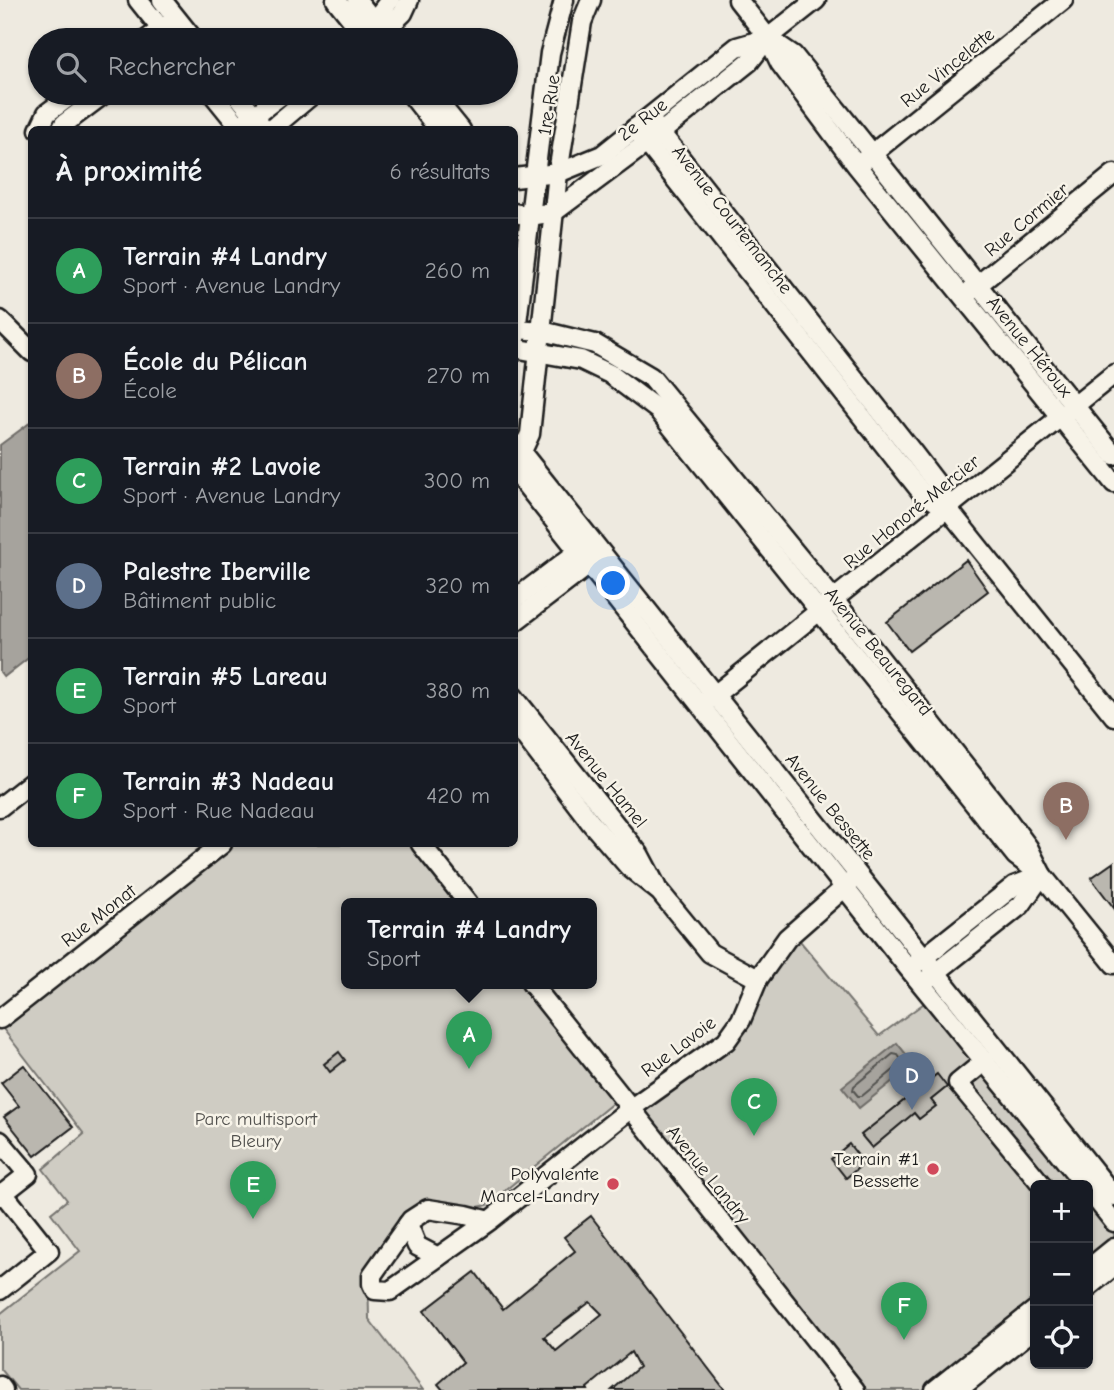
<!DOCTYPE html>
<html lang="fr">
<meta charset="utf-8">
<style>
body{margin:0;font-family:"Comic Neue",sans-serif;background:#242831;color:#f1f3f6}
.controls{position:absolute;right:21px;bottom:21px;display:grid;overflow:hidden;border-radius:10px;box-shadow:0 2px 5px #0004}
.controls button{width:63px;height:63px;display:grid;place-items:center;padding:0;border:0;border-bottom:2px solid #363941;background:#171b24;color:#f1f3f6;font:35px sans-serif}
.you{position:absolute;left:614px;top:584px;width:24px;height:24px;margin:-18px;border:5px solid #fff;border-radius:50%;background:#1a73e8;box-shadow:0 0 0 10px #1a73e833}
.badge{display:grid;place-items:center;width:46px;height:46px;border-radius:50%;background:#0f766e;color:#fff;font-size:23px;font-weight:700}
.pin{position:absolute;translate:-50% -58px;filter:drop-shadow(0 2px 4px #0008)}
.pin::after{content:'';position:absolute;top:37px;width:24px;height:21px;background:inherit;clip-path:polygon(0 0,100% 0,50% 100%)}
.popup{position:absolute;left:341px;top:898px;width:256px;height:91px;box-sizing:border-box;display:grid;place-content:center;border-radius:10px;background:#171b24;filter:drop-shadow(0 2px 5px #0005);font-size:23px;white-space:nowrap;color:#9ea1a6}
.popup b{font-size:26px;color:#f1f3f6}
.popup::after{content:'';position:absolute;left:50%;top:100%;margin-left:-14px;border:14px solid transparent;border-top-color:#171b24}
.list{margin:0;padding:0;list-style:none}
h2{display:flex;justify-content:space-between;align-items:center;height:91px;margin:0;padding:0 28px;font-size:30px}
h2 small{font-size:23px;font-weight:400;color:#9ea1a6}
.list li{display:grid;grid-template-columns:46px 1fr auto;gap:21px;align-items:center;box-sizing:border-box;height:105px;padding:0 28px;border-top:2px solid #363941}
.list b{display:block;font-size:26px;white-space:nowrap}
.list p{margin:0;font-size:23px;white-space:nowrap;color:#9ea1a6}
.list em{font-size:23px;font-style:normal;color:#9ea1a6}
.icon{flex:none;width:38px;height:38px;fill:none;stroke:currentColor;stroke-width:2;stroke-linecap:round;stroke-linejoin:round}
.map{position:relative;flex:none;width:1114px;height:1390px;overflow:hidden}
.search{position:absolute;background:#171b24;box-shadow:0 2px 5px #0004;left:28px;top:28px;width:490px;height:77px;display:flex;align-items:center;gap:18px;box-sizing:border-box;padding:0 24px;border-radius:38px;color:#9ea1a6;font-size:26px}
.panel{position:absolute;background:#171b24;box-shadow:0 2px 5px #0004;left:28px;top:126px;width:490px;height:721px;border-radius:10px}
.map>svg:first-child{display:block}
</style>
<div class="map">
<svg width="1114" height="1390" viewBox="0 0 1114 1390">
<rect width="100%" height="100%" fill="#eeeae0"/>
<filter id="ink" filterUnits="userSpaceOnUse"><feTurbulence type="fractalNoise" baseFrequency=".0143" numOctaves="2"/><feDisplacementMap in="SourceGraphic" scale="14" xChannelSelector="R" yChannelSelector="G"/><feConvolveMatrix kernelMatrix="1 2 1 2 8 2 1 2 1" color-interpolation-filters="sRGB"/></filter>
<g filter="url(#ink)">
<g fill="#cfccc3" stroke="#767470" stroke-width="2">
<path d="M224,844H426L473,903H346V983H537L625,1093L487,1205L478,1207L430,1201L415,1206L368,1265L369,1319L423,1390H18L0,1368V1314L80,1251L51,1213L67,1200L43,1169L84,1134L0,1025Z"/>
<path d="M790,929L879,1036L927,1001L1082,1185H1035V1310L935,1390H855L640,1112L723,1044Z"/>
<path d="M1088,1192L1114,1223V1248L1088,1269Z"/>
</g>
<g fill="#a6a39d" stroke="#6f6d69" stroke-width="2">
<path d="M31,422V656L4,677L0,672V445Z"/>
<path d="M897,1043L914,1064L859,1108L842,1087Z"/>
</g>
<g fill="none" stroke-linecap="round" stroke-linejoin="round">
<path stroke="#535250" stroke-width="2" d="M893,1054L898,1055L902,1061L901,1064L862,1096H858L853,1090L854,1086Z"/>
</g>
<g fill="#bab7af" stroke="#1c1c1c" stroke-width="2" fill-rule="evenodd">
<path d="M966,560L988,591L909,651L887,622Z"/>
<path d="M1114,862V908L1091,878Z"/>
<path d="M339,1052L345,1060L330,1072L324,1064Z"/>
<path d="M24,1065L73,1127L35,1156L4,1117L19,1106L1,1083Z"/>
<path d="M937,1074L947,1087L931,1100L936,1106L919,1119L914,1113L872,1148L861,1135Z"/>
<path d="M849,1144L864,1163L846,1178L831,1159Z"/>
<path d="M591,1216L725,1390H612L639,1367L631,1352L587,1388L588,1390H443L438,1384L463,1362L424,1311L475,1272L503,1309L575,1251L564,1237ZM590,1302L602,1314L556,1351L544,1337Z"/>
</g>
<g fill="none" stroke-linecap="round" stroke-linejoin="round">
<g stroke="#1c1c1c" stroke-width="23">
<g id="minor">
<path d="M138,0L170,40"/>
<path d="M162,0L194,40"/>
<path d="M336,0L368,40"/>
<path d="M357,0L380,29"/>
<path d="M738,0L768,38L780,63L857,166L1114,483"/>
<path d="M768,38L793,55L1114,455"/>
<path d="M146,40L171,22"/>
<path d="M352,40L374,21L390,0"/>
<path d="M375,40L403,13L409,0"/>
<path d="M212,93L242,130"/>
<path d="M236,93L261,124"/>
<path d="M410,93L439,130"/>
<path d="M431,93L461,130"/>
<path d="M649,118L911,450L937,484L948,509L1114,716"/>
<path d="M239,127L284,93"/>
<path d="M635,128L922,493L948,509"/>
<path d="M39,130L47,113L74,93"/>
<path d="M61,130L64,124L105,93"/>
<path d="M270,130L314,93"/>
<path d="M862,162L1063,0"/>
<path d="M514,178L558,173L602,155L737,47L768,38"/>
<path d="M514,213L530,216L554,212L660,133L749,62L768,38L816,0"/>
<path d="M968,293L1114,174"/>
<path d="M0,320L32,352"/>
<path d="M517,329L542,331L595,344L651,377L834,600L1005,816L1028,847L1042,875L1114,964"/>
<path d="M515,339L550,53L564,0"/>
<path d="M514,348L581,360L610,374L658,410L1016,856L1039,873"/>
<path d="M514,443L1114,1196"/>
<path d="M518,460L530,434L558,173L582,22L591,0"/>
<path d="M514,470L909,969L1085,1185"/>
<path d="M514,600L587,545"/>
<path d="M514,622L598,558"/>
<path d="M514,697L639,854L656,886"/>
<path d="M706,702L1114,374"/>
<path d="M514,722L591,823L629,867L660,892L710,953L758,979"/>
<path d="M0,807L32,782"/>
<path d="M421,844L468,903"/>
<path d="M917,963L1014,886L1042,875"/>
<path d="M929,978L1021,905L1042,875"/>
<path d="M531,983L855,1390"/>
<path d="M0,1019L222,844"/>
<path d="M985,1061L958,1083L1042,1185"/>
<path d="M0,1141L28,1174L0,1196"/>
<path d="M1088,1189L1114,1222"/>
<path d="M489,1221L466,1215L428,1209L411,1220L372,1275V1284L375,1290L390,1291L489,1221L630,1109L726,1041L741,1020L758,979L787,938L853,880"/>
<path d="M408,1224L417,1246L438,1257"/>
<path d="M1088,1269L1114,1248"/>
<path d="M1088,1287L1114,1266"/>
<path d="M0,1290L49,1251L3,1193"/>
<path d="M0,1386L3,1390"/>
<path d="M935,1390L1035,1310"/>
<path d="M958,1390L1035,1328"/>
</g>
</g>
<use href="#minor" stroke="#f7f3e8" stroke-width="18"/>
</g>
</g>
<g fill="#d1495b" stroke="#f7f3e8" stroke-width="2.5">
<circle cx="933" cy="1169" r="7"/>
<circle cx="613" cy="1184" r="7"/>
</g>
<g text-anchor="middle" stroke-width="5" stroke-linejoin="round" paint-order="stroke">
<g font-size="19" fill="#1c1c1c" stroke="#f7f3e8">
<text transform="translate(947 67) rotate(-39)" y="7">Rue Vincelette</text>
<text transform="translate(548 105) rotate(-81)" y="7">1re Rue</text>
<text transform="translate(642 119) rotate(-38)" y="7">2e Rue</text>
<text transform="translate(733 219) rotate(52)" y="7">Avenue Courtemanche</text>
<text transform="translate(1026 219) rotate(-40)" y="7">Rue Cormier</text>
<text transform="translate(1030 346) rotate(51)" y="7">Avenue Héroux</text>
<text transform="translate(911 511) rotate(-39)" y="7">Rue Honoré-Mercier</text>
<text transform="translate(879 651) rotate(51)" y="7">Avenue Beauregard</text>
<text transform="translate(607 779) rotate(51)" y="7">Avenue Hamel</text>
<text transform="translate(831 806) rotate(51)" y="7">Avenue Bessette</text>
<text transform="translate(98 915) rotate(-38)" y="7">Rue Monat</text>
<text transform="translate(678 1046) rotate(-37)" y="7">Rue Lavoie</text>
<text transform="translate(709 1174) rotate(51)" y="7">Avenue Landry</text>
</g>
<g font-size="19" fill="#52514e" stroke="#f7f3e8">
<text x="256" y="1125">Parc multisport<tspan x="256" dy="22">Bleury</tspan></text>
</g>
<g font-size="19" fill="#1c1c1c" stroke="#f7f3e8" text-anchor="end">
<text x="919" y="1165">Terrain #1<tspan x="919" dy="22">Bessette</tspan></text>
<text x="599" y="1180">Polyvalente<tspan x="599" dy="22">Marcel-Landry</tspan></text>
</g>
</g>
</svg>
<div class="controls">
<button>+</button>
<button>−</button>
<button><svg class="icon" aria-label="locate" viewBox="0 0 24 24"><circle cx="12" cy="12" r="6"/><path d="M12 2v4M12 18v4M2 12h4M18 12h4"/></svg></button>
</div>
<div class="you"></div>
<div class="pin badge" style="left:469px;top:1069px;background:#2e9e5b">A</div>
<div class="popup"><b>Terrain #4 Landry</b>Sport</div>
<div class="pin badge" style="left:1066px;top:840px;background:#8d6e63">B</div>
<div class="pin badge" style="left:754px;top:1136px;background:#2e9e5b">C</div>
<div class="pin badge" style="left:912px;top:1110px;background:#5c6f8a">D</div>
<div class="pin badge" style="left:253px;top:1219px;background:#2e9e5b">E</div>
<div class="pin badge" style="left:904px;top:1340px;background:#2e9e5b">F</div>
<div class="search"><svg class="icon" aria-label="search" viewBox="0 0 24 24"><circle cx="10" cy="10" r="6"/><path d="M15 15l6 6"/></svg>Rechercher</div>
<section class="panel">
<h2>À proximité<small>6 résultats</small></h2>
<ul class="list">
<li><span class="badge" style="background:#2e9e5b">A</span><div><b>Terrain #4 Landry</b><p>Sport · Avenue Landry</p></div><em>260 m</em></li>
<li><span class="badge" style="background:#8d6e63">B</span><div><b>École du Pélican</b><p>École</p></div><em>270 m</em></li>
<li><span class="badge" style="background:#2e9e5b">C</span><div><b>Terrain #2 Lavoie</b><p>Sport · Avenue Landry</p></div><em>300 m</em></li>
<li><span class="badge" style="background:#5c6f8a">D</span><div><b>Palestre Iberville</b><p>Bâtiment public</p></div><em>320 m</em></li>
<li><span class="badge" style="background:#2e9e5b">E</span><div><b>Terrain #5 Lareau</b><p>Sport</p></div><em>380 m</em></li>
<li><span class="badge" style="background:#2e9e5b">F</span><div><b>Terrain #3 Nadeau</b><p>Sport · Rue Nadeau</p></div><em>420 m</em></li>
</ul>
</section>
</div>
